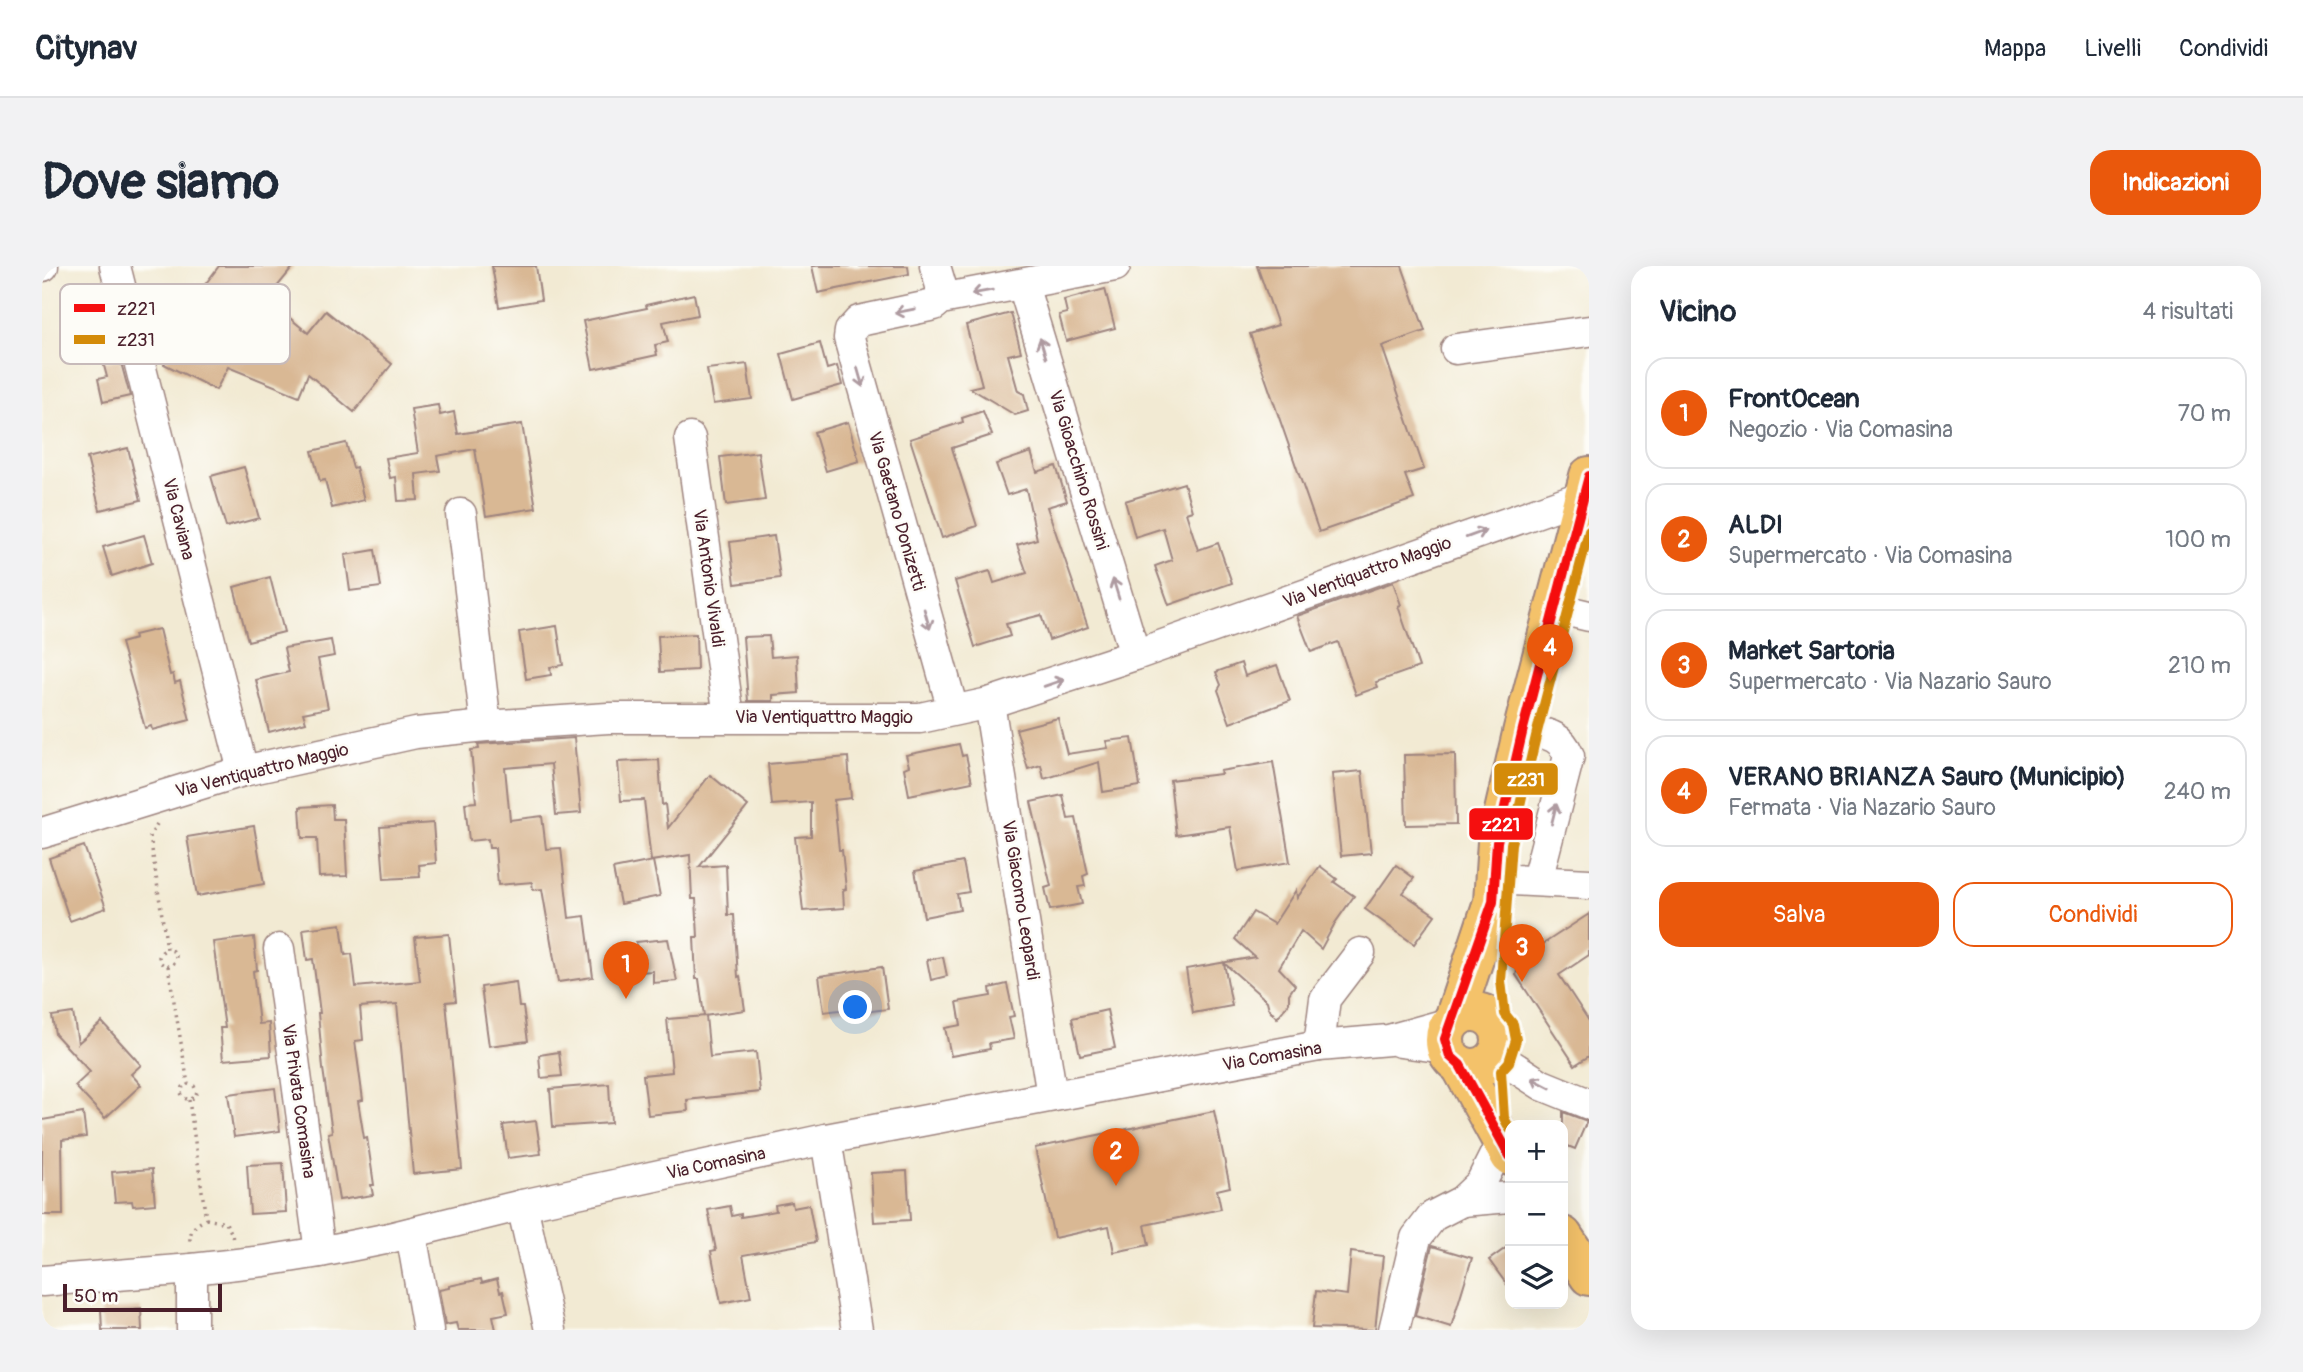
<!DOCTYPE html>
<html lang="it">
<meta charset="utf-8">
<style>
body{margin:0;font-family:Pangolin,sans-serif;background:#f2f2f3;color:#1f2937}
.controls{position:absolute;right:21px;bottom:21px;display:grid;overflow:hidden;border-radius:14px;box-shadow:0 7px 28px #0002}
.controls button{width:63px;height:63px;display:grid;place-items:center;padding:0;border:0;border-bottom:2px solid #e0e1e3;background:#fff;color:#1f2937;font:35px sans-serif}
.scale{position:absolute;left:21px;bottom:18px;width:159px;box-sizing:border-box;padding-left:7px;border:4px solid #4a1f2b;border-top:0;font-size:19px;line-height:24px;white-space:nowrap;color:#4a1f2b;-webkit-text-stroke:5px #fdfcf7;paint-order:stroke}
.you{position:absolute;left:814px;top:742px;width:24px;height:24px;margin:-18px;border:5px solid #fff;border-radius:50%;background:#1a73e8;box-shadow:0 0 0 10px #1a73e833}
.badge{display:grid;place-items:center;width:46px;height:46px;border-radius:50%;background:#ea580c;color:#fff;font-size:23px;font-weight:700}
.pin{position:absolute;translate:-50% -58px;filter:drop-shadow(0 2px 4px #0008)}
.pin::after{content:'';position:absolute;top:37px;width:24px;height:21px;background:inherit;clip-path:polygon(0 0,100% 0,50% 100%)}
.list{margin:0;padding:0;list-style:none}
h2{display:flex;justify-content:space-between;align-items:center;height:91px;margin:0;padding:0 28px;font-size:30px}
h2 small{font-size:23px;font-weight:400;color:#747a83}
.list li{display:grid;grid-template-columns:46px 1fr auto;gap:21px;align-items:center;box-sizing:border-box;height:112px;margin:0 14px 14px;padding:0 14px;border:2px solid #e0e1e3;border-radius:21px}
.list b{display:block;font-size:26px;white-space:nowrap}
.list p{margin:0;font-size:23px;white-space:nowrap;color:#747a83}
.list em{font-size:23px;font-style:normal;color:#747a83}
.actions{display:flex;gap:14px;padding:21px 28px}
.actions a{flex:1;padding:16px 0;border:2px solid #ea580c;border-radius:21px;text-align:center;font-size:24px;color:#ea580c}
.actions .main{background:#ea580c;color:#fff}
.icon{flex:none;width:38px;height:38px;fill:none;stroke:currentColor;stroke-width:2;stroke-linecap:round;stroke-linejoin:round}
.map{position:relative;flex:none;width:1547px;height:1064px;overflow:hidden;border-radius:21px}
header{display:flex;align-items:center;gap:42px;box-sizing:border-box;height:98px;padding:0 35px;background:#fff;border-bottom:2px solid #e0e1e3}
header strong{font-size:33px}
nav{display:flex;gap:38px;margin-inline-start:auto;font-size:24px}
.intro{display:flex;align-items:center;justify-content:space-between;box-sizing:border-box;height:168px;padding:0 42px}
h1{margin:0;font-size:49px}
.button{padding:18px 32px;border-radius:21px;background:#ea580c;color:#fff;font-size:24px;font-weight:700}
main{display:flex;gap:42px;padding:0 42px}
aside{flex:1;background:#fff;border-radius:21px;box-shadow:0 7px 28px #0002}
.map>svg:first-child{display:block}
</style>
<header>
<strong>Citynav</strong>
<nav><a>Mappa</a><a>Livelli</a><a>Condividi</a></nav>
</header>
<div class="intro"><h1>Dove siamo</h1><a class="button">Indicazioni</a></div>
<main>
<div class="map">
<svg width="1547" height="1064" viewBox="0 0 1547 1064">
<rect width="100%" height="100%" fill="#fdfcf7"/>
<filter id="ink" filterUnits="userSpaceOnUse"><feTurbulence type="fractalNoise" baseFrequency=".0143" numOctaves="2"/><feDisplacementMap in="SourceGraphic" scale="14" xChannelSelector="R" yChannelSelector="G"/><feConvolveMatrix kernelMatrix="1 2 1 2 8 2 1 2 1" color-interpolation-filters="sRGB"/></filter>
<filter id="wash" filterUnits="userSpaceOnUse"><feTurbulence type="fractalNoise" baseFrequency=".00686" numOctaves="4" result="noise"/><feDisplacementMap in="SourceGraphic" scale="28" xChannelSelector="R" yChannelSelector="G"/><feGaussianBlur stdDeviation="1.57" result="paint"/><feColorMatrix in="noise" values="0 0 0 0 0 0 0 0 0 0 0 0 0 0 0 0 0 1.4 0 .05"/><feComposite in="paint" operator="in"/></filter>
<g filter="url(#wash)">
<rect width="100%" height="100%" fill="#f2ead3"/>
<g id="blocks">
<g fill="#d9b894">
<path d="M177,0H252L225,33L266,67L284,45L350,98L312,146L266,108L257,130L186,101L174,124L122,98L159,24Z"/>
<path d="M450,0H494L499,34L457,41Z"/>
<path d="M770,0H866L867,8L776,27Z"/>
<path d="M1215,0H1360L1383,65L1340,80L1382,203L1363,209L1372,233L1277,266L1208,68L1236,59Z"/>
<path d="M1063,23L1073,62L1024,75L1017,49L1025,47L1022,34Z"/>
<path d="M652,28L656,49L621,56L626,76L613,79L615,89L551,103L541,55L605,42L604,39Z"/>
<path d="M969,47L979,86L966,89L976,125L982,128L986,145L973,149L928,122L940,119L924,59Z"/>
<path d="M778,77L785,103L795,100L800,119L751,133L739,88Z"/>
<path d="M78,93L88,130L61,136L56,113L65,111L61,96Z"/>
<path d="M705,98L710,133L671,138L665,103Z"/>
<path d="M396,139L398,149L412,146L416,168L480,158L494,242L444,250L433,183L395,190L398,205L374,208L376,234L356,235L354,211L348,212L344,192L376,187L369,143Z"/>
<path d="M941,145L950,169L910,182L935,260L900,272L868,173L921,156L920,152Z"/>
<path d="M806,156L817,195L784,205L772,166Z"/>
<path d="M304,177L311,202L314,201L322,234L290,242L283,214L278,215L270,185Z"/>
<path d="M86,182L99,234L58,244L45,192Z"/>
<path d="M716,186L723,234L684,239L678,191Z"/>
<path d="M989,186L995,206L1014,200L1025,235L1005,241L1046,361L1007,374L999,349L964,358L968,370L933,381L913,315L948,305L952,317L985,307L975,279L995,273L984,223L965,229L954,198Z"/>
<path d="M202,201L217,252L184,261L169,210Z"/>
<path d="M1142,217L1150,245L1144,247L1156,284L1176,277L1190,317L1127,339L1113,300L1130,294L1121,262L1093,271L1083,235Z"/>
<path d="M102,269L110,297L70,310L61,281Z"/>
<path d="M732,270L738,312L693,318L688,276Z"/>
<path d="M333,284L339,321L308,325L303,289Z"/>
<path d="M228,311L242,366L206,375L192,321Z"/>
<path d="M1351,316L1359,339L1356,340L1377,401L1334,416L1336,421L1314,429L1296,376L1269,386L1255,350Z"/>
<path d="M515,360L521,399L508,401L509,409L484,413L477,366Z"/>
<path d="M117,363L128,409L131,408L133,417L138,415L148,454L110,464L109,460L103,462L79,377L93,373L92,369Z"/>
<path d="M654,368L655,404L618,406L616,370Z"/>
<path d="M727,370L729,391L755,389L757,427L731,429V435H706L701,371Z"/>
<path d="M289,374L292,390L276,393L286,442L261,447L264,456L227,466L214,414L247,406L242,382Z"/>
<path d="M1199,397L1203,410L1235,399L1248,435L1188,457L1176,424L1179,419L1174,406Z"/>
<path d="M1016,452L1025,488L1066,482L1064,475L1090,472L1098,520L1061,526L1057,496L1002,513L999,499L986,503L974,463Z"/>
<path d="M532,472L539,547L514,549L509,498L463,502L468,554L500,550L504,583L519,582L527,652L543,650L551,711L516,716L500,623L491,624L490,616L456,619L453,582H447L446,573L427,575L423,537L434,536L429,484L437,483L436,478Z"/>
<path d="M917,478L920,490L924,489L930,516L867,529L862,502L867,500L864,489Z"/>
<path d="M1413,488L1414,558L1364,559L1362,489Z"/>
<path d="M806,491L809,532L792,534L797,584H800L804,623L801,624L802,642L761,645L753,571L769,570V536L730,539L726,498Z"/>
<path d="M617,494L620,539L623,538L626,562L668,509L706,540L657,601L684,599L686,649H692L696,711L698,710L703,744L662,750L657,713H654L652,671H656L654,633H650L648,589L609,595L602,534L579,535L576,496Z"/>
<path d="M1231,496L1248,596L1196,605L1188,561L1134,569L1128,514L1179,508L1178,505Z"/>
<path d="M1320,505L1329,587L1299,590L1290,508Z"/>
<path d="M1021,529L1026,553L1034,552L1046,608L1041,610L1043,620L1036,621L1040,638L1008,644L1003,622L1009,620L989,536Z"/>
<path d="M290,539L291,553H302L305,610L277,611L275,572H260L258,541Z"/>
<path d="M391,557L394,597L377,599L378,611L342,613L338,561Z"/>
<path d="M212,560L222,618L155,630L145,571Z"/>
<path d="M42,580L64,642L28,655L7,592Z"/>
<path d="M611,595L618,630L578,638L571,603Z"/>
<path d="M921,596L927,626L915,628L918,644L882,651L873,605Z"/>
<path d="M1354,599L1372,612L1361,627L1393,649L1372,678L1323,643Z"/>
<path d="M1278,600L1295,613L1292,616L1312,630L1293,657L1279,683L1259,665L1237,702L1253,719L1247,728V737L1235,752L1227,743L1225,735L1182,697L1190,740L1151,747L1144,703L1213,691L1193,673L1211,646L1232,658L1254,624L1255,632Z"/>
<path d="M1547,648V689L1517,709L1547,755V790L1533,799L1474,709L1478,693Z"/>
<path d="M299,658L303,689L310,688L314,721L378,715L373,671L407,668L414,735L404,736L420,903L371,908L355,738L318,741L321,774L313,775L321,834L316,835L322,872L325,871L332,919H329L331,929L297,934L286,867L290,866L281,803L276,747H278L271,693L265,694L261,663Z"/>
<path d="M212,671L215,704L211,705L217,758L227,757L229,790L181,794L178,762H183L171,676Z"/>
<path d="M626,673L635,715L611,717V705L596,706L594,676Z"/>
<path d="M901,691L905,710L889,714L885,694Z"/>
<path d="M840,701L846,743L814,747L813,742L782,746L777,710Z"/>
<path d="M474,716L477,741H481L486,775L447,780L439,721Z"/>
<path d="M965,718L972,750L967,751L972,773L947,777L948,783L909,790L903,762L919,759L915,736L949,730L948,722Z"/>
<path d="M1065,744L1073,782L1038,789L1030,752Z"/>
<path d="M31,747L36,777L60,756L99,799L89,808L99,819L63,852L33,820L48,806L13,768L10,750Z"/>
<path d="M664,750L668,791L714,786L718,826L645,834L646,845L606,849L601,809L630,806L625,753Z"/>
<path d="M517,786L520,810L499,812L497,789Z"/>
<path d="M567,818L569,857L511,861L508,823Z"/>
<path d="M233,822L238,865L192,871L186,828Z"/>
<path d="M1172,845L1188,921L1175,924L1179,943L1103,959L1107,979L1072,986L1067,960L1012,972L993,882Z"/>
<path d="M1521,846L1545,855L1533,883L1521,878Z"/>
<path d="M41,847L44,871L20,874L21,949H0V854Z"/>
<path d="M494,855L499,888L466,892L461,859Z"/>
<path d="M241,897L244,946L208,948L205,899Z"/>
<path d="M110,903L113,938L91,940L90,935L73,936L70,906Z"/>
<path d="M865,905L868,954L832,956L829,907Z"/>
<path d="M750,936L751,942L767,939L774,976L701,989L709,1031L679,1037L669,985L674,984L666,944L688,940L690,950L699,948V951L734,945L733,939Z"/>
<path d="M1468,979V1023L1447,994Z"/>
<path d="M1390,980L1430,992L1409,1061L1373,1050Z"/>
<path d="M1309,986L1341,990L1333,1064L1270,1062L1274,1025L1305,1029Z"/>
<path d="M439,1013L440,1017L455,1013L458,1026L461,1025L466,1047L451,1050L454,1064H416L414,1057L403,1059L397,1024L407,1022V1020Z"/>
<path d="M99,1042L100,1064H60L59,1044Z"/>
</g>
</g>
</g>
<g filter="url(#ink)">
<use href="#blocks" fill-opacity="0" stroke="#9e847f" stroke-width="2"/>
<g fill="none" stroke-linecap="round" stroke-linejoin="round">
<g stroke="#9e847f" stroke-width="33">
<g id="minor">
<path d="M0,0H1"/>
<path d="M73,0L201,505"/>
<path d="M893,0L899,20V33"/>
<path d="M981,19L1093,389"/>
<path d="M1414,83L1547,65"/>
<path d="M648,172L687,451"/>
<path d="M419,248L444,460"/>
<path d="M1513,342L1547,350"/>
<path d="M947,437L1010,830"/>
<path d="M911,444L807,72L808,65L817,55L892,39L899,33L1073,0"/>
<path d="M1481,463C1503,468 1518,467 1527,490L1495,614"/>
<path d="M0,567L201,505L374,467L444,460L566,452H878L947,437L1093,389L1541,230"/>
<path d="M1452,613L1547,618"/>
<path d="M237,683L278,986"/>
<path d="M1358,776L1404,782"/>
<path d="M1277,780L1283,733L1318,687"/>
<path d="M1455,790L1500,819L1547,838"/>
<path d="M784,873L815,1064"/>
<path d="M1420,935L1468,931"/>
<path d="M480,939L508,1064"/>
<path d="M369,967L386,1064"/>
<path d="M150,1003V1064"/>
<path d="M0,1015L150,1003L222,995L278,986L343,973L480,939L784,873L1277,780L1347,774L1408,757"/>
<path d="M1352,1064L1374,972L1391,950L1420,935L1439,917L1459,877"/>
</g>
</g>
<g stroke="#9e847f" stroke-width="42">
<g id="major">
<circle cx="1431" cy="774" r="28"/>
<path d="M1412,753L1451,636L1455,576L1481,463L1547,210"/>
<path d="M1418,799L1468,890"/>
<path d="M1521,970L1547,1010"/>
</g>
</g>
<g stroke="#9e847f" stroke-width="3.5" stroke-dasharray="2 5" stroke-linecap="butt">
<path d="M115,558L108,570L125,683L131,685L134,690L133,696L129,700H123L119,697L117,691L120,686L125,683"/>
<path d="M126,700L146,818L152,820L155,826L153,831L147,834L142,832L139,827L141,821L146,818"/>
<path d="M147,834L164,953C153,959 147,964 148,977"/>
<path d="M164,953L184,957L190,968L191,975"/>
</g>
<use href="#minor" stroke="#fff" stroke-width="30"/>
<use href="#major" stroke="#f4c26a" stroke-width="38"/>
<g stroke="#fdfcf7" stroke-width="16">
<path id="bus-1" d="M1468,890L1418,799L1408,790L1403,773L1451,636L1455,576L1481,463L1547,210"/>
</g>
<g stroke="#fdfcf7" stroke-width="16">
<path id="bus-2" d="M1468,863L1462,852L1459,805L1467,796L1474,774L1471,758L1463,748L1459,715L1469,578L1495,466L1547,265"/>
</g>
<use href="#bus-1" stroke="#f50f0f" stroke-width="10"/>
<use href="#bus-2" stroke="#d48b09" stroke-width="10"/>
</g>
<defs><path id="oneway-shaft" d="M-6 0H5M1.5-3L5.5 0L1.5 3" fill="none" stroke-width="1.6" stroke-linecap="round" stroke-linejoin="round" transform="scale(1.75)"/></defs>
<g stroke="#ae9aa0">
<use href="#oneway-shaft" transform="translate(940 26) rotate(170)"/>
<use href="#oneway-shaft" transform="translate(863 45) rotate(169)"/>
<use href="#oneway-shaft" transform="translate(1001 82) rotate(-107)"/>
<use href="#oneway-shaft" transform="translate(818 111) rotate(74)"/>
<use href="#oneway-shaft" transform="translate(1434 268) rotate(-20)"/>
<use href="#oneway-shaft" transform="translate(1074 323) rotate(-107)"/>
<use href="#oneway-shaft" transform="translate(885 353) rotate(74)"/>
<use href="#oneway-shaft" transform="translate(1012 417) rotate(-19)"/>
<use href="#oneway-shaft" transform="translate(1512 548) rotate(-76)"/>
<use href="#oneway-shaft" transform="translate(1499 817) rotate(-152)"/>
</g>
</g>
<g text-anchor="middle" stroke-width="5" stroke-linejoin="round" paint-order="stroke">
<g font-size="18" fill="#4a1f2b" stroke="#fdfcf7">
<text transform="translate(1037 204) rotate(73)" y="6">Via Gioacchino Rossini</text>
<text transform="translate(855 245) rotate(74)" y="6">Via Gaetano Donizetti</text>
<text transform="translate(137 253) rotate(76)" y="6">Via Caviana</text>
<text transform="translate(1325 306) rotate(-20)" y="6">Via Ventiquattro Maggio</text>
<text transform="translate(667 312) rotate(82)" y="6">Via Antonio Vivaldi</text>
<text x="782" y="457">Via Ventiquattro Maggio</text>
<text transform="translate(220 504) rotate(-14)" y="6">Via Ventiquattro Maggio</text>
<text transform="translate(979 634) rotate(81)" y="6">Via Giacomo Leopardi</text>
<text transform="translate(1230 790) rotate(-10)" y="6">Via Comasina</text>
<text transform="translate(257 835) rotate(82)" y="6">Via Privata Comasina</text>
<text transform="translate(674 897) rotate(-12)" y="6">Via Comasina</text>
</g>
</g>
<rect x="18" y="18" width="230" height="80" rx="10" fill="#fdfcf7" stroke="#c7baba" stroke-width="2"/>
<rect x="32" y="38" width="31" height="8" fill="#f50f0f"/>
<rect x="32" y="69" width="31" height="9" fill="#d48b09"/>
<g font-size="19" fill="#4a1f2b">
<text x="75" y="49">z221</text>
<text x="75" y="80">z231</text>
</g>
<g stroke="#fdfcf7" stroke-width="2.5">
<rect x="1451" y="496" width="66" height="34" rx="7" fill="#d48b09"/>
<rect x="1426" y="541" width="66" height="34" rx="7" fill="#f50f0f"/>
</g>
<g font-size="19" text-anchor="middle" font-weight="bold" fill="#fff">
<text x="1484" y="520">z231</text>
<text x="1459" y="565">z221</text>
</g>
</svg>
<div class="controls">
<button>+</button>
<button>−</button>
<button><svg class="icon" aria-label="layers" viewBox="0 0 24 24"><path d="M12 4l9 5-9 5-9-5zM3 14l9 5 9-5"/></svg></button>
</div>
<div class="scale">50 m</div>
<div class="you"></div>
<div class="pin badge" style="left:584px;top:733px">1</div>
<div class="pin badge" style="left:1074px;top:920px">2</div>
<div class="pin badge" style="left:1480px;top:716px">3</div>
<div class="pin badge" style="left:1508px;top:416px">4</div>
</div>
<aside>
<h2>Vicino<small>4 risultati</small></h2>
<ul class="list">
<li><span class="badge">1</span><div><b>FrontOcean</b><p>Negozio · Via Comasina</p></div><em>70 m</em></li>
<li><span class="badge">2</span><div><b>ALDI</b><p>Supermercato · Via Comasina</p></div><em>100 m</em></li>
<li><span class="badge">3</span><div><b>Market Sartoria</b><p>Supermercato · Via Nazario Sauro</p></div><em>210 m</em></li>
<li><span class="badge">4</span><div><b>VERANO BRIANZA Sauro (Municipio)</b><p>Fermata · Via Nazario Sauro</p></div><em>240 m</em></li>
</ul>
<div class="actions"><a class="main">Salva</a><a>Condividi</a></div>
</aside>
</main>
